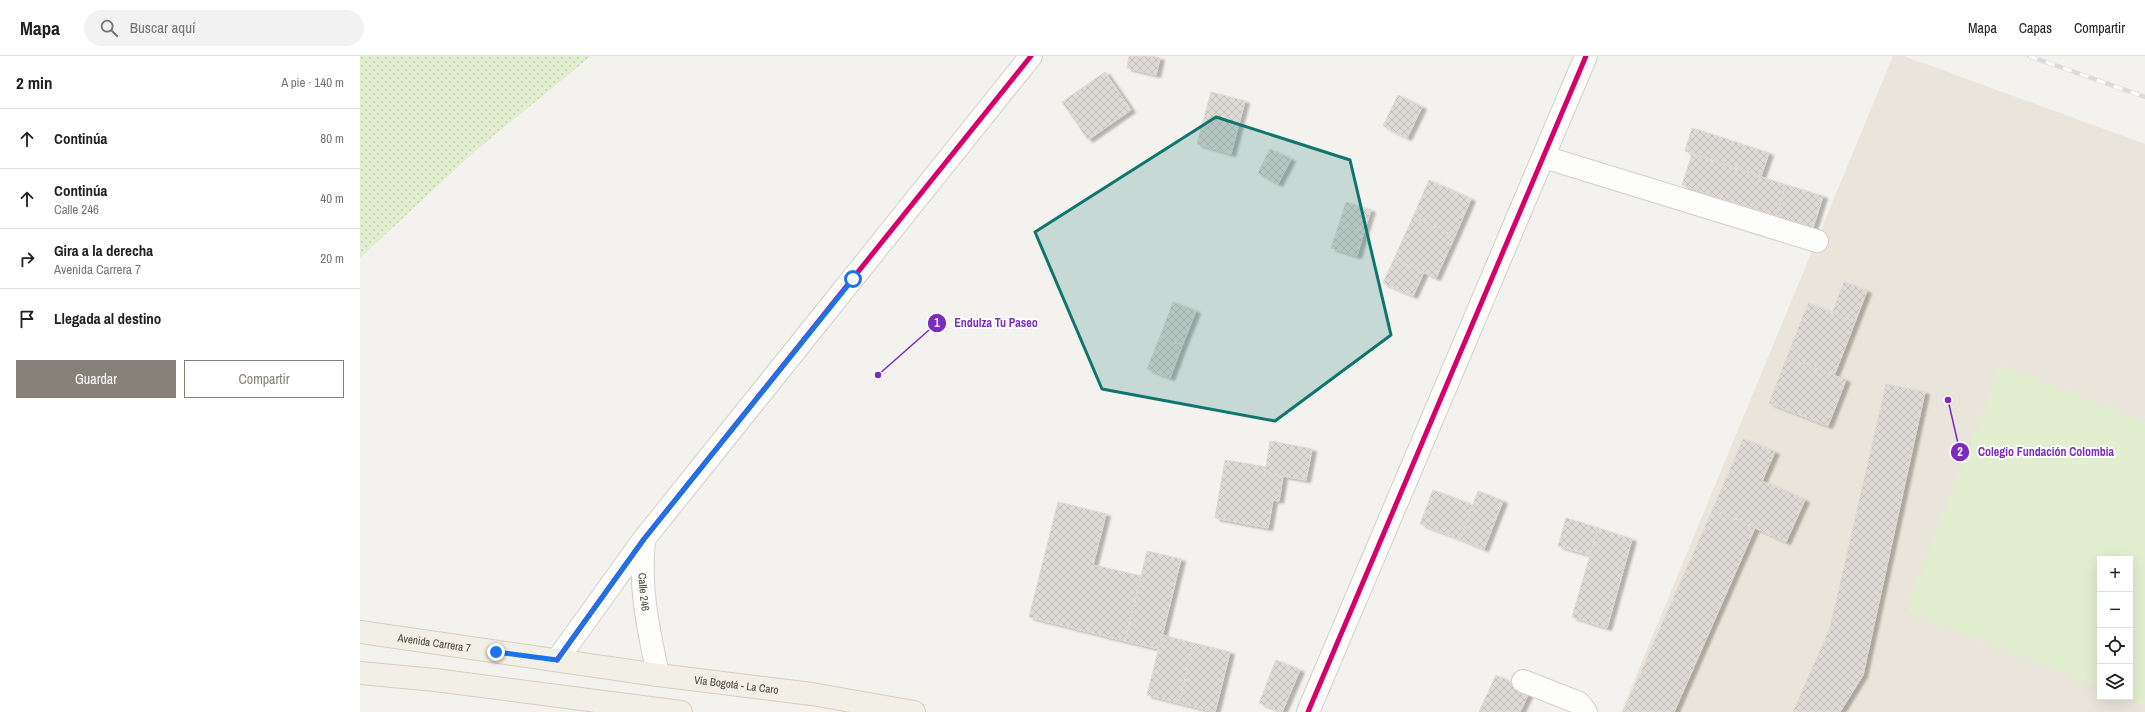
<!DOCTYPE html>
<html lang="es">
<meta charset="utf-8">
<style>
body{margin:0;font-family:"Archivo Narrow",sans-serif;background:#f2f2f2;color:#202124}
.controls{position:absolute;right:12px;bottom:12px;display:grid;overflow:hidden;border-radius:0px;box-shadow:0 4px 16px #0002}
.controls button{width:36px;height:36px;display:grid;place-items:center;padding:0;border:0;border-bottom:1px solid #e0e0e0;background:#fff;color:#202124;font:20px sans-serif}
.stop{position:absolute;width:12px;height:12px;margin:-9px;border:3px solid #1a73e8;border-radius:50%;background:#fff}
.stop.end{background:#1a73e8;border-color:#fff;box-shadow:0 1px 4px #0008}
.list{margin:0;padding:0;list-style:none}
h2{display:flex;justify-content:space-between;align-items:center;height:52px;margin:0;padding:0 16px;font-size:17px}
h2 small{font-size:13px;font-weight:400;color:#757577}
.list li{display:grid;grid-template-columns:26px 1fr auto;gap:12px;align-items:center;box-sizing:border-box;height:60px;padding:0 16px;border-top:1px solid #e0e0e0}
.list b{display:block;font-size:15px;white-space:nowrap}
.list p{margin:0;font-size:13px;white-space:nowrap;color:#757577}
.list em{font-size:13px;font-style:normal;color:#757577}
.actions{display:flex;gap:8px;padding:12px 16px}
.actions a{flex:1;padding:9px 0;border:1px solid #868178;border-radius:0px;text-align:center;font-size:14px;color:#868178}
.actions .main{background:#868178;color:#fff}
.icon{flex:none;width:22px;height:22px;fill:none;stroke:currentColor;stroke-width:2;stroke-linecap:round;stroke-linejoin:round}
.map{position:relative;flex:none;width:1785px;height:656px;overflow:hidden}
header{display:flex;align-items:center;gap:24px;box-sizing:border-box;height:56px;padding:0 20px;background:#fff;border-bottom:1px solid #e0e0e0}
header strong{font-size:19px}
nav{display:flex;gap:22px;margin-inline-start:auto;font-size:14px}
.search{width:280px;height:36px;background:#f2f2f2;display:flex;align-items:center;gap:10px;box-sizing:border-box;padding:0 14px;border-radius:22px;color:#757577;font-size:15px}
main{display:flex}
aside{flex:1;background:#fff}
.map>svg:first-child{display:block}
</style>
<header>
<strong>Mapa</strong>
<div class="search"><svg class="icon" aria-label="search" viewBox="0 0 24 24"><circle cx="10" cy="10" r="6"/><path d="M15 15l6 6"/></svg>Buscar aquí</div>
<nav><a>Mapa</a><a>Capas</a><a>Compartir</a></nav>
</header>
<main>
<aside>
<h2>2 min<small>A pie · 140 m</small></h2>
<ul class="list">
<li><svg class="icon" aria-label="ahead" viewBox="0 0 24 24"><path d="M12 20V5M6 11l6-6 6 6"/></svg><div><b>Continúa</b></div><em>80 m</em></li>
<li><svg class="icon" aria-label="ahead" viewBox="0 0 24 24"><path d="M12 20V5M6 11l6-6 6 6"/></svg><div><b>Continúa</b><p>Calle 246</p></div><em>40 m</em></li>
<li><svg class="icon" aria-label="right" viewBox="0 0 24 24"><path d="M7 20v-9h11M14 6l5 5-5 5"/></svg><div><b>Gira a la derecha</b><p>Avenida Carrera 7</p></div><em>20 m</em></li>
<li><svg class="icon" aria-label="arrive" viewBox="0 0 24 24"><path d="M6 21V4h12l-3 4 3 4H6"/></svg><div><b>Llegada al destino</b></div></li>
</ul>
<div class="actions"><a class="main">Guardar</a><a>Compartir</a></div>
</aside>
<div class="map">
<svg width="1785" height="656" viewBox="0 0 1785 656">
<defs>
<pattern id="grass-dots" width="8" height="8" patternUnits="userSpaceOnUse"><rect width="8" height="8" fill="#e1eecf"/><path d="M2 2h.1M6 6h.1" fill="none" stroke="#c3cdb2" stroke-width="1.8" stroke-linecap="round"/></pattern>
<pattern id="building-cross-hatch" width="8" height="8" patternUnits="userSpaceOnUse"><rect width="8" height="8" fill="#dedbd6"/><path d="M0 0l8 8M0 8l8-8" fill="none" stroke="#c0bdb8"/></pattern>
<filter id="shadow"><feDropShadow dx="4.5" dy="2.5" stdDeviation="1" flood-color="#0004"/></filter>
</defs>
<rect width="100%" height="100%" fill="#f4f2ee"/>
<path fill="#eae5da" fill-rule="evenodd" d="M1533,0H1544L1785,88V656H1261ZM1740,503H1770V641H1740Z"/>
<path fill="url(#grass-dots)" d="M0,0H231L113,97L0,202Z"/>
<path fill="#e1eecf" d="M1641,310L1785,366V649L1765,641H1770V503H1740V631L1546,555Z"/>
<g fill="url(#building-cross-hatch)" stroke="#dcd9d4" filter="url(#shadow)">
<path d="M769,0H790L800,2L796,19L767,12Z"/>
<path d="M745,16L771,54L728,84L702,46Z"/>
<path d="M851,36L885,45L871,98L837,88Z"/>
<path d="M1038,39L1062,51L1047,82L1023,70Z"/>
<path d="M1332,72L1409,97L1401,120L1325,95Z"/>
<path d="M910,93L931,103L918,128L898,117Z"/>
<path d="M1332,98L1426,129L1416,160L1322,129Z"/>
<path d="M1069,124L1111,143L1095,180L1053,161Z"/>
<path d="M1426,129L1463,140L1453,172L1416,160Z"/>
<path d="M986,146L1011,154L1004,176L979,168Z"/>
<path d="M1053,161L1095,180L1076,222L1034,203Z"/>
<path d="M979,168L1004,176L997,200L971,192Z"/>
<path d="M1034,203L1064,216L1053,240L1023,227Z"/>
<path d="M1484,226L1507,235L1495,266L1472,257Z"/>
<path d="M813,246L836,255L822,290L800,281Z"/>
<path d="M1448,247L1495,266L1474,320L1427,301Z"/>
<path d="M800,281L822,290L810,322L787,313Z"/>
<path d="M1427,301L1486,324L1468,370L1409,347Z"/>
<path d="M1526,328L1565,336L1503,619L1480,656H1433L1470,572Z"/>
<path d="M1383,383L1415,396L1402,425L1445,444L1426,486L1353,453Z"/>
<path d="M910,385L952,393L946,424L905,417Z"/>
<path d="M865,404L906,411L905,417L923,420L919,445L913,444L908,472L855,462Z"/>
<path d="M1073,434L1113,449L1100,483L1060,468Z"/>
<path d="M1118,435L1143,445L1124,493L1100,483Z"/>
<path d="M698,446L746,458L733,509L781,520L765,585L669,561Z"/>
<path d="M1353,453L1395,472L1314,656H1263Z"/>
<path d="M1206,462L1238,472L1230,499L1198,490Z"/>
<path d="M1238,472L1272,483L1247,572L1212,561Z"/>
<path d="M787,495L821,503L799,593L765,585Z"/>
<path d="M802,579L833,587L819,647L787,639Z"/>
<path d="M833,587L870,596L855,656L819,647Z"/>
<path d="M916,604L940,614L922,656L899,647Z"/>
<path d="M1136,619L1170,635L1160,656H1119Z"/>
</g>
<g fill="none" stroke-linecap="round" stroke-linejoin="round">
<g stroke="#d2d0cb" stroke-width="24">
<g id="minor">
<path d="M1184,101L1457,185"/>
<path id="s1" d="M284,484C279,532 288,571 298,619"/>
<path d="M197,604L284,483L671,0"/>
<path d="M1163,625L1219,647L1226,656"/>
<path d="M948,656L1226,0"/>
</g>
</g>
<g stroke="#d6cebb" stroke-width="24">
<g id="major">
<path id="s2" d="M0,576L298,619L452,638L554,656"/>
<path d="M0,617L75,624L321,656"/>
</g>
</g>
<use href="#minor" stroke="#fdfdfc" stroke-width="22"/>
<use href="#major" stroke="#f2efe6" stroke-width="22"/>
<g stroke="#dbdbda" stroke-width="4.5">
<path id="rail" d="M1669,0L1785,41"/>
</g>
<use href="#rail" stroke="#fff" stroke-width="3" stroke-dasharray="9" stroke-linecap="butt"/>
<g stroke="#fff" stroke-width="8">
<g id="cycleway">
<path d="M197,604L284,483L671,0"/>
<path d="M948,656L1226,0"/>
</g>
</g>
<use href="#cycleway" stroke="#d6006c" stroke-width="5"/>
</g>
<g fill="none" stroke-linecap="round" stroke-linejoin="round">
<path stroke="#1a73e8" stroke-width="5" d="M136,596L197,604L284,483L493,223"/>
</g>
<path fill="#0f766e" fill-opacity="0.2" stroke="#0f766e" stroke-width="3" stroke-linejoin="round" d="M856,61L990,104L1031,279L915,365L742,333L675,176Z"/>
<g text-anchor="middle" stroke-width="4" stroke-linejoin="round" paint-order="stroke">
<g font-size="11" fill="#4b4439" stroke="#fff">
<text dy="4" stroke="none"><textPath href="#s1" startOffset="52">Calle 246</textPath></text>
<text dy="4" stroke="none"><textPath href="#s2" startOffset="75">Avenida Carrera 7</textPath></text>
<text dy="4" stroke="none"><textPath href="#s2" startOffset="380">Vía Bogotá - La Caro</textPath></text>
</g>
</g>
<path fill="none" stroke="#7b2cbf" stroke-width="1.5" d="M518 319L577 267M1588 344L1600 396"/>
<g fill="#7b2cbf" stroke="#fff" stroke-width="1.5">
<circle cx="518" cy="319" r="4"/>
<circle cx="1588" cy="344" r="4"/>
<circle cx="577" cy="267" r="10"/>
<circle cx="1600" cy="396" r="10"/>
</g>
<g font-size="12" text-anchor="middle" font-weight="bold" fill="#fff">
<text x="577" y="271">1</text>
<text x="1600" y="400">2</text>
</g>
<g font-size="12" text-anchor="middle" font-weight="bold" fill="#7b2cbf" stroke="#fff" stroke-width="4" stroke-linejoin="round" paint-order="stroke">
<text x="636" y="271">Endulza Tu Paseo</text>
<text x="1686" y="400">Colegio Fundación Colombia</text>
</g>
</svg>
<div class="controls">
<button>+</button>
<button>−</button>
<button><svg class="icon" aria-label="locate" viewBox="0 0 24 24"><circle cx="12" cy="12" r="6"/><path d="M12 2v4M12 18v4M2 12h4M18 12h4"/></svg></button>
<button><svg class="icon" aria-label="layers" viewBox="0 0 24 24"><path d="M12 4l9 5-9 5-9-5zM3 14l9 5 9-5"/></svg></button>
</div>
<div class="stop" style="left:493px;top:223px"></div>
<div class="stop end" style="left:136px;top:596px"></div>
</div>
</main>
